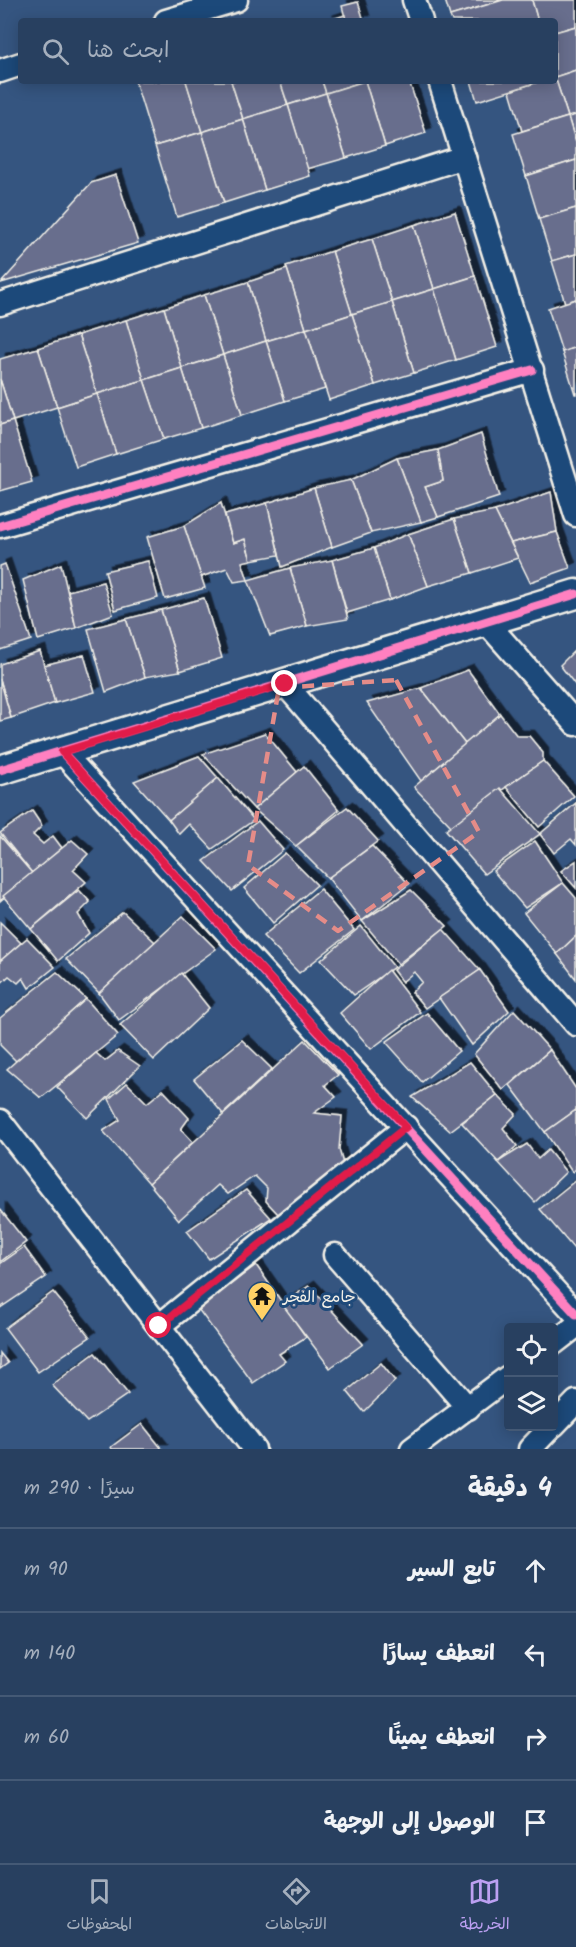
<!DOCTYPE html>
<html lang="ar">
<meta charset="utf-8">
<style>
body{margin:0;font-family:Kalam,"Playpen Sans Arabic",sans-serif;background:#344b69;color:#f1f3f6;direction:rtl}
.controls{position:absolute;right:18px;bottom:18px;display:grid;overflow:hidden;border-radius:6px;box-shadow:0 3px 15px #0003}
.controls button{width:54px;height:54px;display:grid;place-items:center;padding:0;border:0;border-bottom:2px solid #445975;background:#284060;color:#f1f3f6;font:30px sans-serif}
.stop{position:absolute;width:18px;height:18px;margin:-14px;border:4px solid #e11d48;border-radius:50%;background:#fff}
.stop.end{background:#e11d48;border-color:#fff;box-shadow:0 2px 6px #0008}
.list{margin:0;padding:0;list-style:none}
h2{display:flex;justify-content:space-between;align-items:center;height:78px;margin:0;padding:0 24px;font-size:26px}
h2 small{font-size:20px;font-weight:400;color:#a5afbd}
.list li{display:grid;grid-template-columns:39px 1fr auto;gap:18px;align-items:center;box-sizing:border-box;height:84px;padding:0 24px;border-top:2px solid #445975}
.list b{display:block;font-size:22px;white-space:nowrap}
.list em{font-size:20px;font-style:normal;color:#a5afbd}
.icon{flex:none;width:33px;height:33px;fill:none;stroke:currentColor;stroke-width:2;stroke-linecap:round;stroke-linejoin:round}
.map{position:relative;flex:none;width:576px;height:1449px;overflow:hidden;direction:ltr}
.search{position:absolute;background:#284060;box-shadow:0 3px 15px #0003;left:18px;right:18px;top:18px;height:66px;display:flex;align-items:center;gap:15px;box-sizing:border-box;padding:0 21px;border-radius:6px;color:#a5afbd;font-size:22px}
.sheet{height:414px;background:#284060}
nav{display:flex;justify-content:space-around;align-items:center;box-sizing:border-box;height:84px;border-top:2px solid #445975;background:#284060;font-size:16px;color:#a5afbd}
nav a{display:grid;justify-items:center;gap:3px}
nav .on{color:#bca0f2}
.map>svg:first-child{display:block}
</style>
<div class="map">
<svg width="576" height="1449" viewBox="0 0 576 1449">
<defs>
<filter id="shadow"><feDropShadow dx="5.5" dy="-5.5" stdDeviation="0" flood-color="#0009"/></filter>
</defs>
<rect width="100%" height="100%" fill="#355580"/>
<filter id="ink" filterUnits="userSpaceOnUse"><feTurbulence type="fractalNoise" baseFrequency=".0167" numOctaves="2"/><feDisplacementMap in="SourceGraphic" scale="12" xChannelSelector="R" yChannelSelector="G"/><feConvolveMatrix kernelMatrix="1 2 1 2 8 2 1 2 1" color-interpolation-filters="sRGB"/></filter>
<g filter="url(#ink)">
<g fill="#676e8d" stroke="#f4f1e8" stroke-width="1.5" filter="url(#shadow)">
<path d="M445,0H503L450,16Z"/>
<path d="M503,0H532L538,21H452L450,16Z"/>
<path d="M532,0H576V26L555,32V21H538Z"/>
<path d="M358,2L364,21H346L342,6Z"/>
<path d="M345,15L346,21H327Z"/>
<path d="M576,26V70L555,77V32Z"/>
<path d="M576,70V115L568,117L555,77Z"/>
<path d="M555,77L568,117L522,131L510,91L541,81H555Z"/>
<path d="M135,81H186L202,132L155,146Z"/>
<path d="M186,81H231L243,119L202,132Z"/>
<path d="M231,81H280L288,105L243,119Z"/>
<path d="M280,81H322L326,93L288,105Z"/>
<path d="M322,81H365L326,93Z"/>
<path d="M365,81H409L426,133L385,146Z"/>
<path d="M365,81L385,146L346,158L326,93Z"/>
<path d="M471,81H541L477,101Z"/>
<path d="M326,93L346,158L307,169L288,105Z"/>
<path d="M288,105L310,176L265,190L243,119Z"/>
<path d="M576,115V143L568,117Z"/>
<path d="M568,117L576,143V160L526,176L513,134Z"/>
<path d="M243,119L265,190L224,203L202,132Z"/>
<path d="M202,132L224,203L177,217L155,146Z"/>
<path d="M576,160V208L539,219L526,176Z"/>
<path d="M116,175L138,243L1,283L91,183Z"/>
<path d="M576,208V254L552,261L539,219Z"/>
<path d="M455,212L475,276L434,289L414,225Z"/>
<path d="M414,225L434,289L392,302L372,239Z"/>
<path d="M372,239L392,302L352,314L332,251Z"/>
<path d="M332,251L352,314L306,329L286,266Z"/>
<path d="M576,254V299L565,303L552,261Z"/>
<path d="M287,269L306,329L266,341L248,282Z"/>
<path d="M475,276L497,347L456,360L434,289Z"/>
<path d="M248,282L266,341L223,355L204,295Z"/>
<path d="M434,289L456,360L414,373L392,302Z"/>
<path d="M204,295L223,355L182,368L164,308Z"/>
<path d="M576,299V347L562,352L548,308Z"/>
<path d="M392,302L414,373L375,385L352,314Z"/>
<path d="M164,308L182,368L144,380L126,320Z"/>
<path d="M352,314L375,385L329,400L306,329Z"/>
<path d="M126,320L144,380L97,394L78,335Z"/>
<path d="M306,329L325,389L285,401L266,341Z"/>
<path d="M78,335L97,394L57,407L38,348Z"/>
<path d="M266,341L285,401L242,415L223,355Z"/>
<path d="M576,347V394H575L562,352Z"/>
<path d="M38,348L57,407L13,421L0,379V359Z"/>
<path d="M223,355L242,415L201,428L182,368Z"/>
<path d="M182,368L201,428L164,439L144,380Z"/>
<path d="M0,379L13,421L0,425Z"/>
<path d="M144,380L164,439L116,454L97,394Z"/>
<path d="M97,394L116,454L76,467L57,407Z"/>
<path d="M13,421L32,482L0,491V425Z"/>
<path d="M481,434L499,497L438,517L425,487L443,481L438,450Z"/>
<path d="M438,450L443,481L425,487L438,517L421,522L397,458Z"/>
<path d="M397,458L421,522L371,533L351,480Z"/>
<path d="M351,480L371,533L332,547L314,488Z"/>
<path d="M314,488L332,547L282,567L267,503Z"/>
<path d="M551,492L557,532L511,543L495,511Z"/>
<path d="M221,503L233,543L245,539L251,560L242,562L248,580L234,582L227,568L201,577L184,526Z"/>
<path d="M267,503L279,555L251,560L245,539L233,543L225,515Z"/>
<path d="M495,511L518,558L472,573L454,519Z"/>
<path d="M454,519L472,573L428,586L408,534Z"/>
<path d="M184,526L205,588L165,599L147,537Z"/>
<path d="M557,532L570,568L530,582L511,543Z"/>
<path d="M408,534L428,586L390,600L374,548Z"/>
<path d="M374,548L390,600L347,613L332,560Z"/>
<path d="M332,560L348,619L307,626L290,568Z"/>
<path d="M148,561L158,598L115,610L105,571Z"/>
<path d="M5,564L31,640L0,650V566Z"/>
<path d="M61,564L76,628L38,640L23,580Z"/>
<path d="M290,568L307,626L270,636L248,580Z"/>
<path d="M103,582L113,614L76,628L68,591Z"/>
<path d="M204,598L222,658L180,671L161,610Z"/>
<path d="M161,610L180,671L145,677L126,619Z"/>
<path d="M126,619L145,677L106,692L88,629Z"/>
<path d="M576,649V686L560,665Z"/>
<path d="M40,651L55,703L11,718L0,679V664Z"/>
<path d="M84,655L95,692L55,703L44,665Z"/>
<path d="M468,670L500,714L465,744L421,688Z"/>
<path d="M0,679L11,718L0,721Z"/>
<path d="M421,688L465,744L421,781L367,703Z"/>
<path d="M500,714L517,736H529L543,753V761L451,826L414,787Z"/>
<path d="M265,733L297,772L254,809L203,754Z"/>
<path d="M199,756L218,778L169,820L134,781Z"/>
<path d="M543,761L574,796L539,827L506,787Z"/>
<path d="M304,766L339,810L296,846L254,809Z"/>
<path d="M218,778L254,820L212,849L189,824L179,834L169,820Z"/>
<path d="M500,788L540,834L484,874L446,830Z"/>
<path d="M576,803V845L571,839L554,853L540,834Z"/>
<path d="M347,807L378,841L328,878L296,846Z"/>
<path d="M32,811L42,826L33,835L43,844L53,836L62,848L32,873L0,833Z"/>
<path d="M258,821L283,850L232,891L204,861Z"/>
<path d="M0,836L32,873L0,901Z"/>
<path d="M72,840L88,854L73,870L86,882L31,929L3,896Z"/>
<path d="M535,841L563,883L525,908L493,871Z"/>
<path d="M372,846L409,884L362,921L328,878Z"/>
<path d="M285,853L317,885L273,923L244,888Z"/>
<path d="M576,861V888L561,871Z"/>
<path d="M563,883L576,898V936L557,954L524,913Z"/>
<path d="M320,889L354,930L299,973L263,936Z"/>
<path d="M79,890L90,902L78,914L89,933L58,961L31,929Z"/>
<path d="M411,890L447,926L398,964L362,921Z"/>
<path d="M123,912L155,942L99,993L66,959Z"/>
<path d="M183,916L216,949L119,1020L99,993Z"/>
<path d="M0,922L21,943L0,961Z"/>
<path d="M361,926L394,967L354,995L321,960Z"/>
<path d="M443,929L480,970L425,1008L412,992L422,982L414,972L402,982L393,970Z"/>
<path d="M576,936V979L557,954Z"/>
<path d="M27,938L55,967L29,988L23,978L18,983L9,976L0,984V961Z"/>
<path d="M388,970L420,1012L371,1049L340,1013Z"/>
<path d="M480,970L509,1011L472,1045L439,998Z"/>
<path d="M57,972L86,999L16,1061L0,1045V1018Z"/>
<path d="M181,973L209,1008L154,1060L120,1025Z"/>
<path d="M86,999L118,1035L41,1098L7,1069Z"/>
<path d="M514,1010L550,1050L503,1090L474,1054Z"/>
<path d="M427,1013L459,1051L422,1082L386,1042Z"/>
<path d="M242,1040L272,1069L223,1114L194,1079Z"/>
<path d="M305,1040L338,1075L325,1085L336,1097L314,1113L342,1116L339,1149L343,1164L279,1215L266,1201L267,1188L255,1176L228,1194L218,1185L179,1220L149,1183Z"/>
<path d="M550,1050L576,1089V1110L545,1132L510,1085Z"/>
<path d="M118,1051L140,1066L87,1118L57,1087L96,1053L105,1061Z"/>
<path d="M470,1062L497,1095L450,1131L412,1097Z"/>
<path d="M127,1083L147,1103L163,1090L189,1118L181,1129L193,1142L149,1183L103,1131L120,1120L109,1099Z"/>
<path d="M497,1095L516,1114L503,1128L517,1146L498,1162L462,1123Z"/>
<path d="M576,1110V1169L572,1172L545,1132Z"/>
<path d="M527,1144L538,1159L548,1150L566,1172L535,1202L498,1162Z"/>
<path d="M576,1180V1247L574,1249L540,1209Z"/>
<path d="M246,1190L271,1218L209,1259L187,1231Z"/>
<path d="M0,1209L26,1242L0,1262Z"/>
<path d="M24,1247L46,1277L0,1308V1264Z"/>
<path d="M256,1265L306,1337L279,1354L285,1361L253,1383L198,1309Z"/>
<path d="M309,1286L363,1344L330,1368L282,1304Z"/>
<path d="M53,1292L90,1337L38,1372L5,1328Z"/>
<path d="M0,1353L8,1363L0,1369Z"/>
<path d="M95,1353L128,1394L87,1422L52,1385Z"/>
<path d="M381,1363L395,1381L364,1412L347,1391Z"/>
<path d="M142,1424L162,1449H112L111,1447Z"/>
</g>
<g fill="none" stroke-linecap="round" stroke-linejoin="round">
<g stroke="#f4f1e8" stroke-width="27">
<g id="minor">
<path d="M414,0L421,21"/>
<path d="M166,21L236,0"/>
<path d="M0,71L21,64"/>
<path d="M440,81L576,515"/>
<path d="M0,304L464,157"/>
<path d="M0,526L532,370"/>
<path d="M487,623L576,724"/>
<path d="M285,684L576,1024"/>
<path d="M62,752L576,1314"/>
<path d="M0,1121L254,1449"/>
<path d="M335,1255L468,1408"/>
<path d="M159,1326L406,1127"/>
<path d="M554,1343L576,1326"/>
<path d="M554,1425L576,1402"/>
<path d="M412,1449L508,1377"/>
<path d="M530,1449L552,1426"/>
</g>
</g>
<g stroke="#f4f1e8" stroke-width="33">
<path id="tertiary" d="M0,770L576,594"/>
</g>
<use href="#minor" stroke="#1f4a7a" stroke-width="22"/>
<use href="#tertiary" stroke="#1f4a7a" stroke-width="28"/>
<g stroke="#1f4a7a" stroke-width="13">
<g id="cycleway">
<path d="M0,526L532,370"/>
<path d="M62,752L576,1314"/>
<path d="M0,770L576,594"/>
</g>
</g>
<use href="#cycleway" stroke="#ff80c0" stroke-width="9"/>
</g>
</g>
<g fill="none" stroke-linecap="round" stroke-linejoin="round" filter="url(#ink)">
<path stroke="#e11d48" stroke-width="8" d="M159,1326L406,1127L62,752L285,684"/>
</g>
<path fill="none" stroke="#e58c88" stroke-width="4.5" stroke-dasharray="12 8" stroke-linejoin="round" d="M396,680L479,832L338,931L248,865L279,688Z"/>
<defs>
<g id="temple-pin" transform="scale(1.5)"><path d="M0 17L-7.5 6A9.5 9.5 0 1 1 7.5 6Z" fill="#ffd166" stroke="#1f4a7a"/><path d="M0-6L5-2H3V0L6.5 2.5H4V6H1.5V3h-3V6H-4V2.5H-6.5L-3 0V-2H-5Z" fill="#111"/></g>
</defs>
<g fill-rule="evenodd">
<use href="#temple-pin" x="262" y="1296"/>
</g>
<g text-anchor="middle" stroke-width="6" stroke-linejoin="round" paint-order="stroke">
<g font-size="16" fill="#f4f1e8" stroke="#1f4a7a" text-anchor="start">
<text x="283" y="1302">جامع الفجر</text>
</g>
</g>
</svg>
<div class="controls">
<button><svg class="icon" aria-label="locate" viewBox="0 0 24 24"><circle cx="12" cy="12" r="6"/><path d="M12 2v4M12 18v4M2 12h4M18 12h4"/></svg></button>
<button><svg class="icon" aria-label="layers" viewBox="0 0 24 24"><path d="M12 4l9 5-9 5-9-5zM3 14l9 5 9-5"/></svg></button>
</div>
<div class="stop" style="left:159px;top:1326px"></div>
<div class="stop end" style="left:285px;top:684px"></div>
<div class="search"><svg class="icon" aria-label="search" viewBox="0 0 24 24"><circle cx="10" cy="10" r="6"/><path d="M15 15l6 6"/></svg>ابحث هنا</div>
</div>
<section class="sheet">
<h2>4 دقيقة<small>سيرًا · 290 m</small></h2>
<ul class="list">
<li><svg class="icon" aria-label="ahead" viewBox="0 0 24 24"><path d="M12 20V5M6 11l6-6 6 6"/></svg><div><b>تابع السير</b></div><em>90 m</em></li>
<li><svg class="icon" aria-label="left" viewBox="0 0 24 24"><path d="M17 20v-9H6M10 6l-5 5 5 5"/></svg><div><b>انعطف يسارًا</b></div><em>140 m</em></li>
<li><svg class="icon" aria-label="right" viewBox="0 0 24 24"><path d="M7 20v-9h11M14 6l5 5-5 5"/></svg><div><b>انعطف يمينًا</b></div><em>60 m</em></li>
<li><svg class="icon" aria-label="arrive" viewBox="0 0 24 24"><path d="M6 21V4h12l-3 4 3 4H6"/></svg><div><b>الوصول إلى الوجهة</b></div></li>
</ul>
</section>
<nav>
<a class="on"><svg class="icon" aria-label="map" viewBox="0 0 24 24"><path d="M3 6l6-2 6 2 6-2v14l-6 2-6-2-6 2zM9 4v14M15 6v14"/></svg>الخريطة</a>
<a><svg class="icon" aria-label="directions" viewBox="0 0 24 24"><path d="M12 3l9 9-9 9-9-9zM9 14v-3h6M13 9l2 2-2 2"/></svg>الاتجاهات</a>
<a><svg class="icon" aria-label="saved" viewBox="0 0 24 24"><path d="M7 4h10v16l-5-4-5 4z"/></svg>المحفوظات</a>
</nav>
